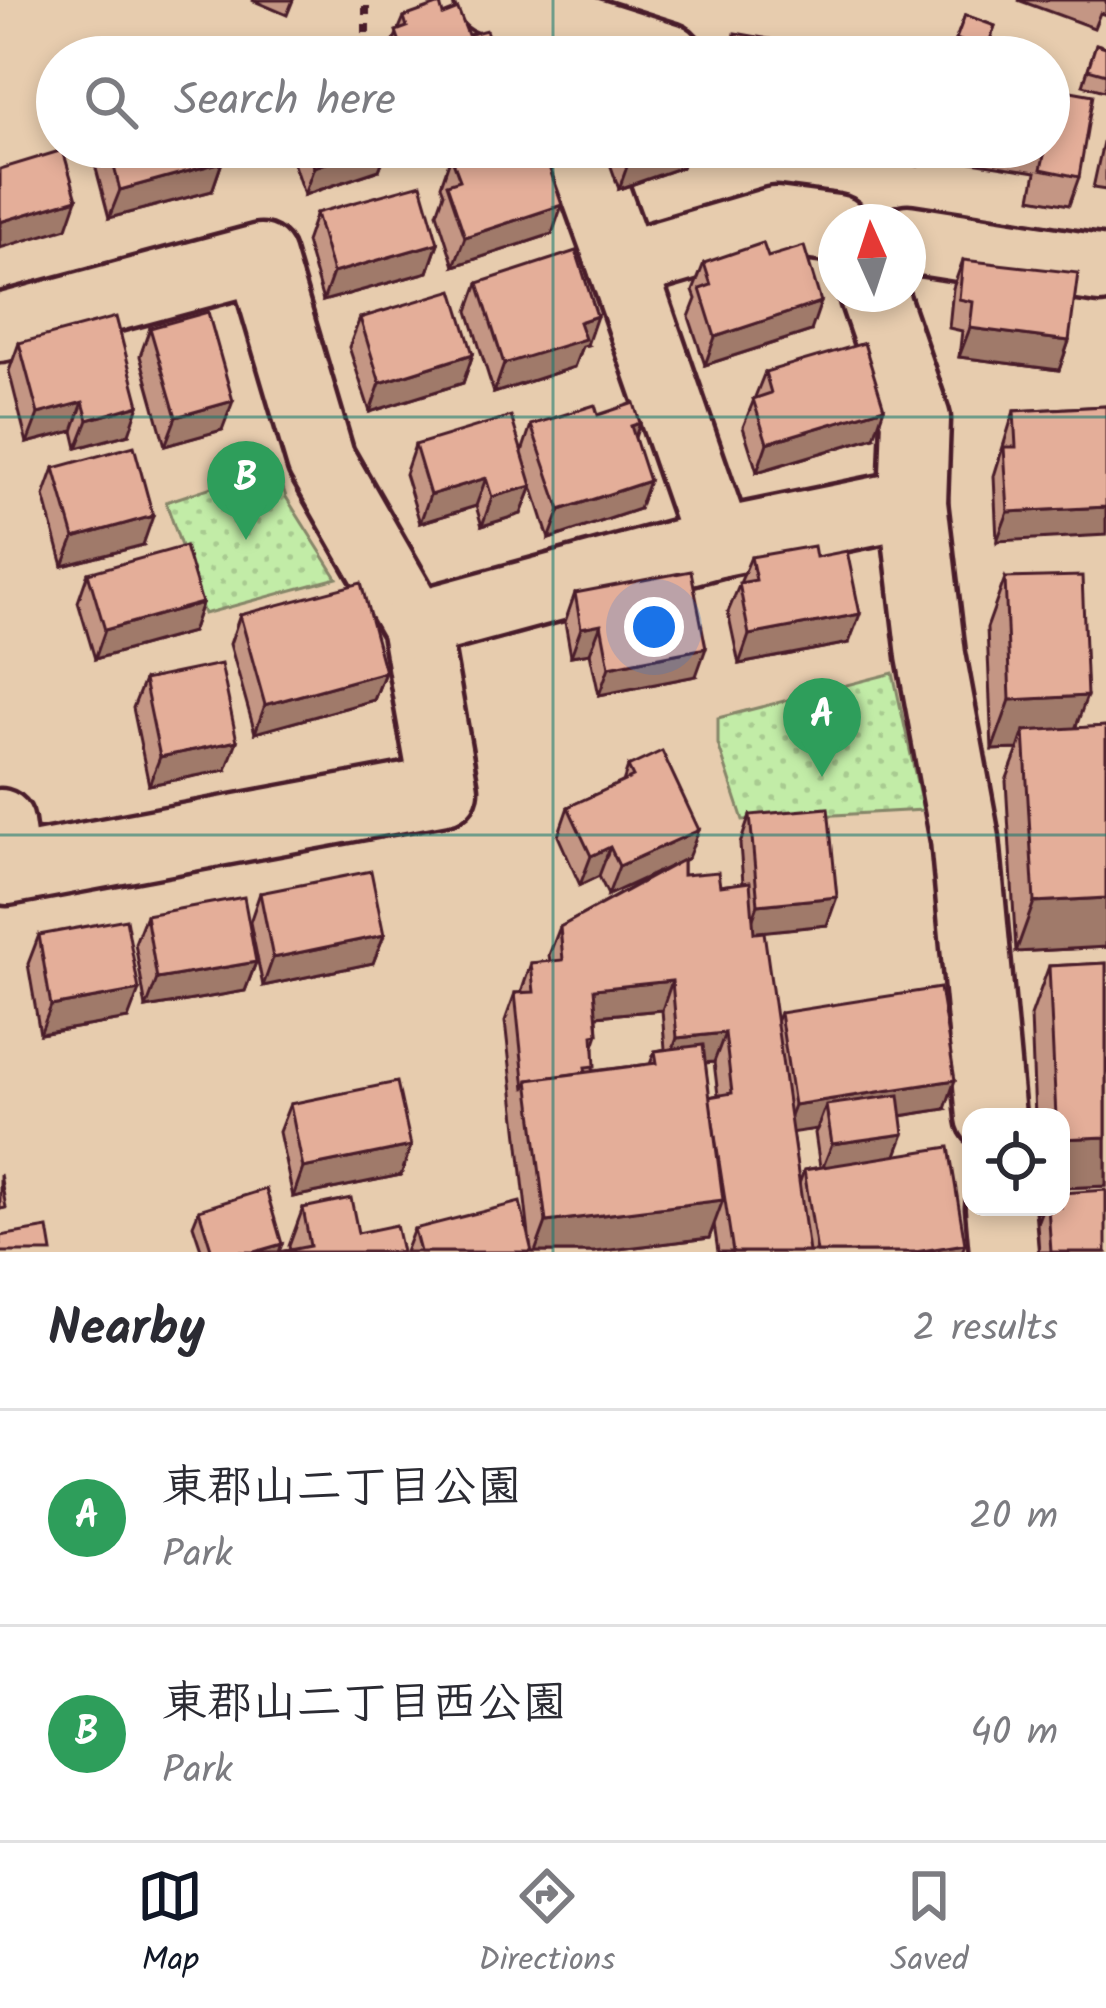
<!DOCTYPE html>
<meta charset="utf-8">
<style>
body{margin:0;font-family:Kalam,"Klee One",sans-serif;background:#f2f2f3;color:#2b2b33}
.controls{position:absolute;right:36px;bottom:36px;display:grid;overflow:hidden;border-radius:24px;box-shadow:0 6px 18px #0003}
.controls button{width:108px;height:108px;display:grid;place-items:center;padding:0;border:0;border-bottom:3px solid #e1e1e2;background:#fff;color:#2b2b33;font:60px sans-serif}
.compass{position:absolute;left:818px;top:204px;width:108px;height:108px;border-radius:50%;background:#fff;box-shadow:0 6px 18px #0003;rotate:357deg}
.you{position:absolute;left:654px;top:627px;width:42px;height:42px;margin:-30px;border:9px solid #fff;border-radius:50%;background:#1a73e8;box-shadow:0 0 0 18px #1a73e833}
.badge{display:grid;place-items:center;width:78px;height:78px;border-radius:50%;background:#111827;color:#fff;font-size:39px;font-weight:700}
.pin{position:absolute;translate:-50% -99px;filter:drop-shadow(0 3px 6px #0008)}
.pin::after{content:'';position:absolute;top:63px;width:42px;height:36px;background:inherit;clip-path:polygon(0 0,100% 0,50% 100%)}
.list{margin:0;padding:0;list-style:none}
h2{display:flex;justify-content:space-between;align-items:center;height:156px;margin:0;padding:0 48px;font-size:51px}
h2 small{font-size:39px;font-weight:400;color:#7c7c81}
.list li{display:grid;grid-template-columns:78px 1fr auto;gap:36px;align-items:center;box-sizing:border-box;height:216px;padding:0 48px;border-top:3px solid #e1e1e2}
.list b{display:block;font-size:45px;white-space:nowrap}
.list p{margin:0;font-size:39px;white-space:nowrap;color:#7c7c81}
.list em{font-size:39px;font-style:normal;color:#7c7c81}
.icon{flex:none;width:66px;height:66px;fill:none;stroke:currentColor;stroke-width:2;stroke-linecap:round;stroke-linejoin:round}
.map{position:relative;flex:none;width:1106px;height:1252px;overflow:hidden}
.search{position:absolute;background:#fff;box-shadow:0 6px 18px #0003;left:36px;right:36px;top:36px;height:132px;display:flex;align-items:center;gap:30px;box-sizing:border-box;padding:0 42px;border-radius:66px;color:#7c7c81;font-size:45px}
.sheet{height:588px;background:#fff}
nav{display:flex;justify-content:space-around;align-items:center;box-sizing:border-box;height:168px;border-top:3px solid #e1e1e2;background:#fff;font-size:33px;color:#7c7c81}
nav a{display:grid;justify-items:center;gap:6px}
nav .on{color:#111827}
.map>svg:first-child{display:block}
</style>
<div class="map">
<svg width="1106" height="1252" viewBox="0 0 1106 1252">
<defs>
<pattern id="park-dots" width="8" height="8" patternUnits="userSpaceOnUse" patternTransform="scale(3)"><rect width="8" height="8" fill="#c2eca7"/><path d="M2 2h.1M6 6h.1" fill="none" stroke="#a8ca90" stroke-width="1.8" stroke-linecap="round"/></pattern>
</defs>
<rect width="100%" height="100%" fill="#e7ccae"/>
<filter id="ink" filterUnits="userSpaceOnUse"><feTurbulence type="fractalNoise" baseFrequency=".00833" numOctaves="2"/><feDisplacementMap in="SourceGraphic" scale="24" xChannelSelector="R" yChannelSelector="G"/><feConvolveMatrix kernelMatrix="1 2 1 2 8 2 1 2 1" color-interpolation-filters="sRGB"/></filter>
<g filter="url(#ink)">
<g fill="url(#park-dots)" stroke="#868669" stroke-width="3">
<path d="M276,466L286,497L337,578L204,614L166,502Z"/>
<path d="M893,673L923,810L743,820L718,744V718Z"/>
</g>
<g fill="none" stroke-linecap="round" stroke-linejoin="round">
<g stroke="#4a1f2b" stroke-width="75">
<g id="street">
<path d="M489,0L669,57"/>
<path d="M579,147L622,266"/>
<path d="M836,229L775,221L622,266L718,543L913,503"/>
<path d="M908,239L1099,269"/>
<path d="M873,294L916,419L913,503L931,655L965,839L991,1117"/>
<path d="M0,328L261,258L321,461L415,625L444,790L7,871L0,823"/>
<path d="M415,625L718,543"/>
<path d="M1000,1207L1004,1252"/>
</g>
</g>
<path stroke="#4a1f2b" stroke-width="8" stroke-dasharray="9 9" stroke-linecap="butt" d="M366,51V6"/>
<use href="#street" stroke="#e7ccae" stroke-width="66"/>
</g>
<g fill="#c49684" stroke="#4a1f2b" stroke-width="3" fill-rule="evenodd">
<path d="M252,0H293L287,15Z"/>
<path d="M1018,0H1106V15L1100,13L1094,28Z"/>
<path d="M443,15L495,57H387L404,17Z"/>
<path d="M965,15L995,26L984,57H957L951,54Z"/>
<path d="M1096,44L1106,47V85L1104,91L1083,85Z"/>
<path d="M1106,128V190L1093,188Z"/>
<path d="M100,147H218L222,162L212,191L109,218L94,161Z"/>
<path d="M288,147H388L379,170L304,195Z"/>
<path d="M604,147H690L682,167L619,189Z"/>
<path d="M733,147H776L773,154Z"/>
<path d="M841,147H944L942,153L924,149L918,166L840,151Z"/>
<path d="M975,147H1049L1079,177L1069,205L1031,198L1036,172L972,162Z"/>
<path d="M451,156L547,161L552,234L454,266L437,213L444,193L441,185Z"/>
<path d="M316,213L438,243L428,272L323,301L306,242Z"/>
<path d="M768,257L811,331L705,365L689,317L696,299L693,291L704,263Z"/>
<path d="M963,260L1069,341L1059,370L959,357L962,331L949,328L953,288Z"/>
<path d="M478,283L587,345L582,346L574,367L494,393L468,311Z"/>
<path d="M360,318L473,354L463,383L370,412L349,347Z"/>
<path d="M150,328L222,430L165,446L140,356Z"/>
<path d="M19,343L129,434L77,448L73,431L27,443L9,371Z"/>
<path d="M765,372L874,437L757,472L743,427Z"/>
<path d="M1106,406L997,541L994,476L1014,411Z"/>
<path d="M598,415L635,439L639,509L549,539L532,486L521,514L482,526L476,506L420,523L405,474L415,445L522,452L531,425Z"/>
<path d="M54,468L143,545L63,566L44,496Z"/>
<path d="M751,557H816L849,643L739,664L728,612Z"/>
<path d="M88,573L202,603L192,632L95,659L78,602Z"/>
<path d="M1005,578L1076,728L1106,726V947L1016,952L1006,781L1018,749L992,750L987,628Z"/>
<path d="M575,593L696,676L599,695L590,653L571,656L565,622Z"/>
<path d="M240,615L385,672L374,700L255,733L230,644Z"/>
<path d="M144,680L226,770L149,785L133,708Z"/>
<path d="M628,767L688,858L683,861V875L720,886L743,883L740,844L750,815L827,925L754,932L776,1022L780,1013L945,1109L901,1116L896,1155L962,1252H718L714,1224L709,1238L594,1252H405L414,1229L530,1244L505,1021L515,993H521L531,963L550,961L549,955L560,927L668,867L608,895L599,876L580,885L558,836L568,807L623,782ZM662,1010L665,1049L655,1051L650,1064L593,1071L594,1046L598,1034L597,1016ZM714,1062L718,1095L709,1097L705,1063ZM817,1129L815,1133L820,1167L804,1170L799,1184L792,1132Z"/>
<path d="M260,893L384,935L373,963L263,986L250,922Z"/>
<path d="M146,915L256,962L245,991L146,1008L135,943Z"/>
<path d="M39,935L128,1019L40,1034L28,964Z"/>
<path d="M1106,963V1186L1061,1188V1117H1035L1031,1016L1049,966Z"/>
<path d="M290,1104L411,1146L401,1175L293,1197L279,1132Z"/>
<path d="M1043,1207H1061L1106,1252H1039L1037,1223Z"/>
<path d="M303,1208L402,1252H202L193,1225L199,1210L279,1252L290,1250L289,1246Z"/>
</g>
<g fill="#a07a6b" stroke="#4a1f2b" stroke-width="3">
<path d="M374,147H388L379,170L304,195L314,167Z"/>
<path d="M669,147H690L682,167L619,189L629,161Z"/>
<path d="M222,162L212,191L109,218L120,190Z"/>
<path d="M77,199L67,228L0,248V222Z"/>
<path d="M562,205L552,234L454,266L465,237Z"/>
<path d="M438,243L428,272L323,301L333,273Z"/>
<path d="M821,302L811,331L705,365L715,337Z"/>
<path d="M597,316L587,345L582,346L574,367L494,393L504,364L579,322Z"/>
<path d="M970,328L1069,341L1059,370L959,357Z"/>
<path d="M473,354L463,383L370,412L380,383Z"/>
<path d="M233,401L222,430L165,446L176,417Z"/>
<path d="M83,402L73,431L27,443L38,414Z"/>
<path d="M139,405L129,434L77,448L88,420Z"/>
<path d="M884,408L874,437L757,472L767,443Z"/>
<path d="M640,423L630,452L631,426Z"/>
<path d="M486,478L476,506L420,523L430,495Z"/>
<path d="M649,481L639,509L549,539L560,510Z"/>
<path d="M532,486L521,514L482,526L492,497Z"/>
<path d="M1106,507V535L997,541L1008,512Z"/>
<path d="M153,516L143,545L63,566L74,538Z"/>
<path d="M202,603L192,632L95,659L105,630Z"/>
<path d="M860,614L849,643L739,664L749,635Z"/>
<path d="M601,624L590,653L571,656L581,628Z"/>
<path d="M706,648L696,676L599,695L609,667Z"/>
<path d="M385,672L374,700L255,733L265,705Z"/>
<path d="M1087,696L1069,746L1024,731L1018,749L992,750L1010,700Z"/>
<path d="M237,741L226,770L149,785L160,757Z"/>
<path d="M699,830L688,858L608,895L619,866Z"/>
<path d="M610,847L599,876L580,885L591,856Z"/>
<path d="M837,897L827,925L748,933L758,905Z"/>
<path d="M1106,898V947L1016,952L1034,902Z"/>
<path d="M384,935L373,963L263,986L273,958Z"/>
<path d="M256,962L245,991L146,1008L157,979Z"/>
<path d="M672,981L662,1010L584,1017L594,989Z"/>
<path d="M139,990L128,1019L40,1034L51,1006Z"/>
<path d="M725,1033L714,1062L667,1066L677,1038Z"/>
<path d="M955,1080L945,1109L829,1127L826,1105L817,1129L783,1134L794,1105Z"/>
<path d="M904,1134L893,1163L821,1172L832,1144Z"/>
<path d="M1106,1137V1186L1061,1188V1139Z"/>
<path d="M411,1146L401,1175L293,1197L303,1168Z"/>
<path d="M723,1200L709,1238L594,1252H535L546,1222Z"/>
<path d="M282,1244L279,1252H254Z"/>
<path d="M965,1244L962,1252H915Z"/>
</g>
<g fill="#e4ae99" stroke="#4a1f2b" stroke-width="3">
<path d="M440,4L443,15L458,9L468,35L486,30L495,57H405L396,31L407,27L404,17Z"/>
<path d="M965,15L995,26L986,51L956,39Z"/>
<path d="M735,33L832,50L831,57H731Z"/>
<path d="M1096,44L1106,47V74L1088,69Z"/>
<path d="M1049,87L1093,95L1079,177L1041,169L1046,147H1049Z"/>
<path d="M109,147H218L222,162L120,190Z"/>
<path d="M308,147H374L314,167Z"/>
<path d="M479,147H550L551,150L544,152L562,205L465,237L447,184L460,180L451,156Z"/>
<path d="M625,147H669L629,161Z"/>
<path d="M63,150L77,199L0,222V169Z"/>
<path d="M421,184L438,243L333,273L316,213Z"/>
<path d="M763,243L768,257L804,246L821,302L715,337L700,289L711,285L704,263Z"/>
<path d="M576,251L597,316L579,322L585,339L504,364L478,283Z"/>
<path d="M963,260L1078,273L1069,341L970,328L973,302L959,299Z"/>
<path d="M453,290L473,354L380,383L360,318Z"/>
<path d="M208,312L233,401L176,417L150,328Z"/>
<path d="M116,317L139,405L88,420L83,402L38,414L19,343Z"/>
<path d="M864,343L884,408L767,443L753,399L771,393L765,372Z"/>
<path d="M634,403L640,423L631,426L649,481L560,510L531,425L595,405L598,415Z"/>
<path d="M1106,406V507L1008,512L1004,447H1016L1014,411Z"/>
<path d="M511,416L532,486L492,497L486,478L430,495L415,445Z"/>
<path d="M134,446L153,516L74,538L54,468Z"/>
<path d="M185,546L202,603L105,630L88,573Z"/>
<path d="M814,546L816,557L847,551L860,614L749,635L739,583L756,580L751,557Z"/>
<path d="M691,571L706,648L609,667L601,624L581,628L575,593Z"/>
<path d="M1082,576L1087,696L1010,700L1005,578Z"/>
<path d="M361,583L385,672L265,705L240,615Z"/>
<path d="M221,664L237,741L160,757L144,680Z"/>
<path d="M1106,726V898L1034,902L1024,731Z"/>
<path d="M662,751L699,830L619,866L610,847L591,856L568,807L633,777L628,767Z"/>
<path d="M828,808L837,897L758,905L750,815Z"/>
<path d="M683,860V875L718,872L720,886L750,882L754,933L764,932L809,1252H733L709,1097L732,1093L725,1033L677,1038L672,981L594,989L598,1034L593,1035L595,1066L585,1067L586,1072L528,1080L525,1089L515,993L534,992L531,963L563,960L560,927Z"/>
<path d="M371,871L384,935L273,958L260,893Z"/>
<path d="M244,897L256,962L157,979L146,915Z"/>
<path d="M126,919L139,990L51,1006L39,935Z"/>
<path d="M1106,963V1137L1061,1139V1117H1056L1049,966Z"/>
<path d="M940,988L955,1080L794,1105L780,1013Z"/>
<path d="M703,1045L723,1200L546,1222L528,1080L657,1063L655,1051Z"/>
<path d="M397,1082L411,1146L303,1168L290,1104Z"/>
<path d="M899,1095L904,1134L832,1144L826,1105Z"/>
<path d="M949,1147L965,1244L915,1252H817L804,1170Z"/>
<path d="M0,1174L6,1208L0,1209Z"/>
<path d="M266,1189L282,1244L254,1252H212L199,1210Z"/>
<path d="M1106,1190V1252H1051L1048,1207H1061V1193Z"/>
<path d="M351,1198L358,1233L396,1225L402,1252H279L310,1246L303,1208Z"/>
<path d="M520,1202L532,1252H420L414,1229Z"/>
<path d="M48,1228L52,1252H0V1236Z"/>
</g>
</g>
<path fill="none" stroke="#0f766e" stroke-width="3" stroke-opacity="0.55" d="M553,0V57M553,147V1252M0,417H1106M0,835H1106"/>
</svg>
<div class="controls">
<button><svg class="icon" aria-label="locate" viewBox="0 0 24 24"><circle cx="12" cy="12" r="6"/><path d="M12 2v4M12 18v4M2 12h4M18 12h4"/></svg></button>
</div>
<svg class="compass" viewBox="-18 -18 36 36"><path d="M0-13l5 13h-10z" fill="#e53935"/><path d="M0 13l5-13h-10z" fill="#7c7c81"/></svg>
<div class="you"></div>
<div class="pin badge" style="left:822px;top:777px;background:#2e9e5b">A</div>
<div class="pin badge" style="left:246px;top:540px;background:#2e9e5b">B</div>
<div class="search"><svg class="icon" aria-label="search" viewBox="0 0 24 24"><circle cx="10" cy="10" r="6"/><path d="M15 15l6 6"/></svg>Search here</div>
</div>
<section class="sheet">
<h2>Nearby<small>2 results</small></h2>
<ul class="list">
<li><span class="badge" style="background:#2e9e5b">A</span><div><b>東郡山二丁目公園</b><p>Park</p></div><em>20 m</em></li>
<li><span class="badge" style="background:#2e9e5b">B</span><div><b>東郡山二丁目西公園</b><p>Park</p></div><em>40 m</em></li>
</ul>
</section>
<nav>
<a class="on"><svg class="icon" aria-label="map" viewBox="0 0 24 24"><path d="M3 6l6-2 6 2 6-2v14l-6 2-6-2-6 2zM9 4v14M15 6v14"/></svg>Map</a>
<a><svg class="icon" aria-label="directions" viewBox="0 0 24 24"><path d="M12 3l9 9-9 9-9-9zM9 14v-3h6M13 9l2 2-2 2"/></svg>Directions</a>
<a><svg class="icon" aria-label="saved" viewBox="0 0 24 24"><path d="M7 4h10v16l-5-4-5 4z"/></svg>Saved</a>
</nav>
